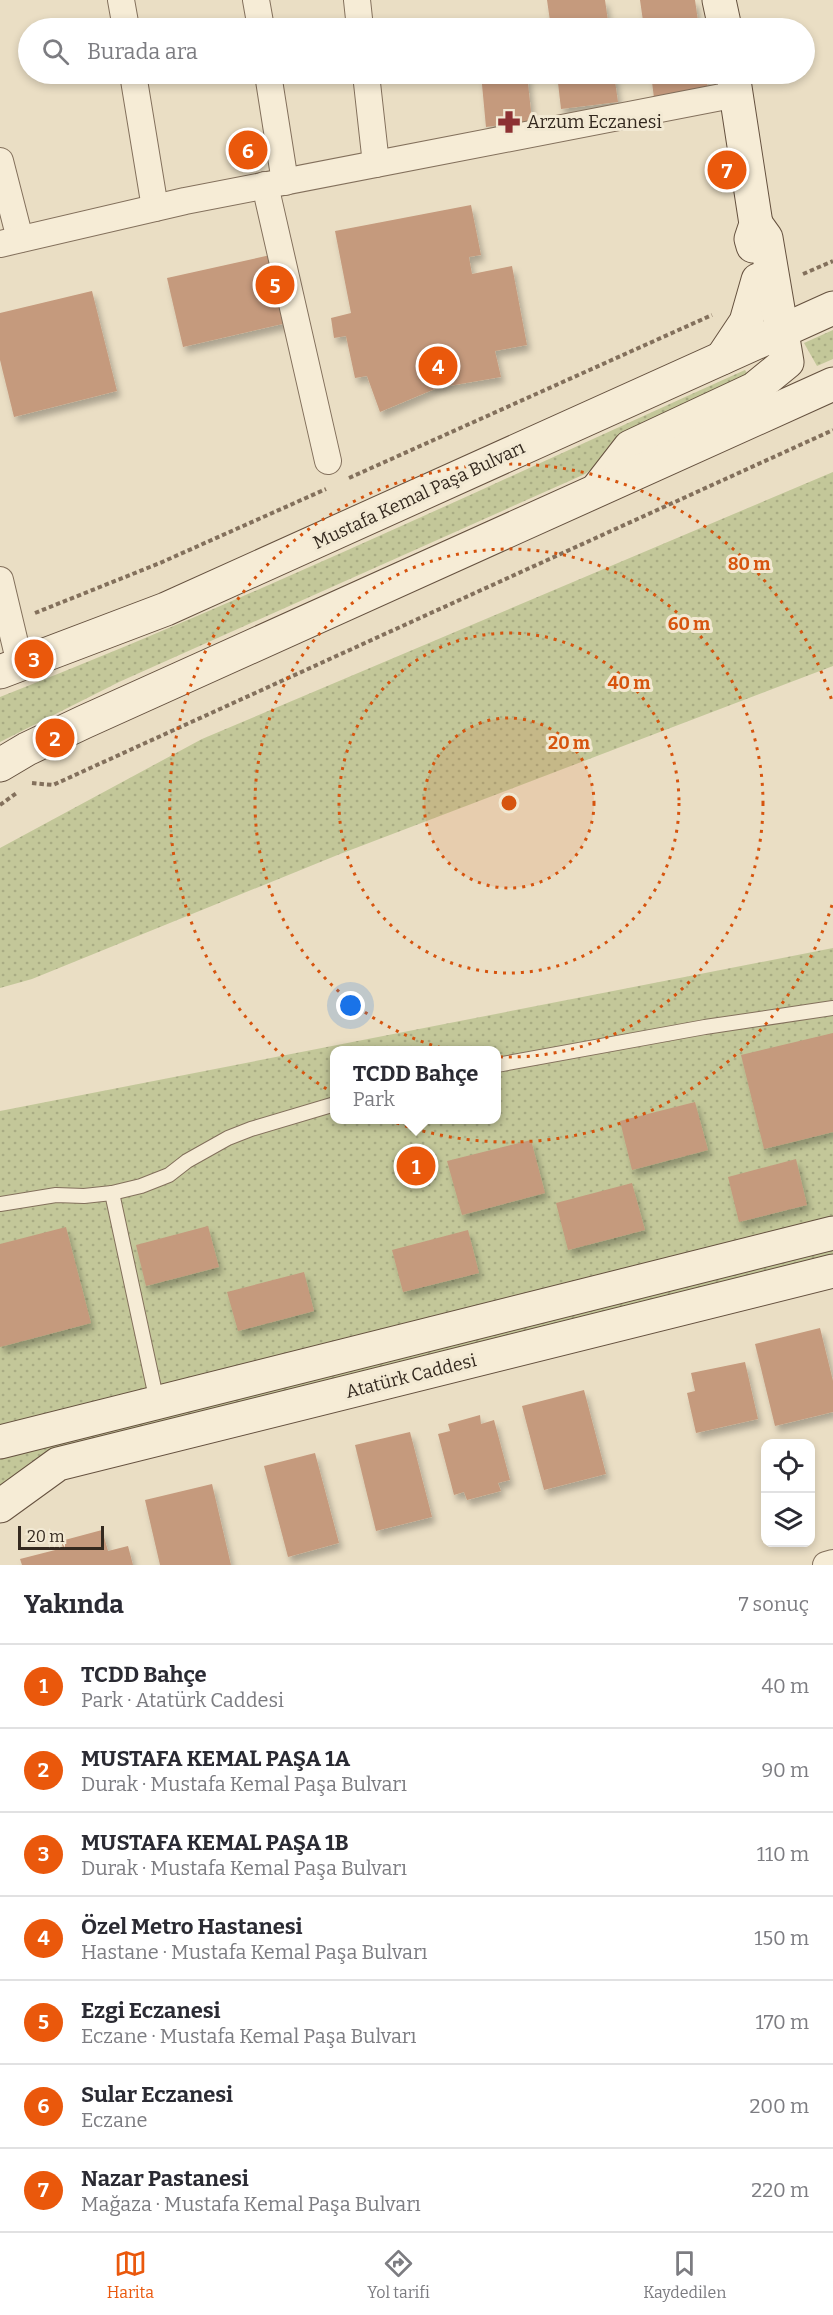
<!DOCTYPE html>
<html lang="tr">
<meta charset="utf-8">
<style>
body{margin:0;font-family:Bitter,serif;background:#f7f7f7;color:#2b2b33}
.controls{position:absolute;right:18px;bottom:18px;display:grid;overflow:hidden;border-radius:12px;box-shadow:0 3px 9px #0003}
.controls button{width:54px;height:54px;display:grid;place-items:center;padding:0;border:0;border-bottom:2px solid #e1e1e2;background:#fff;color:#2b2b33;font:30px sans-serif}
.scale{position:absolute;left:18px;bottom:15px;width:86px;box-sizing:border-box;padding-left:6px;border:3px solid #34291f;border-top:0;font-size:16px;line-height:21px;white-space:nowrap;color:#34291f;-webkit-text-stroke:4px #f2e9d3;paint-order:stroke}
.you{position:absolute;left:351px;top:1006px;width:21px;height:21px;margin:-15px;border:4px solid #fff;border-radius:50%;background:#1a73e8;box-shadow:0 0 0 9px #1a73e833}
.badge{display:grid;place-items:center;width:39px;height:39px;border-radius:50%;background:#ea580c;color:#fff;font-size:20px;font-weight:700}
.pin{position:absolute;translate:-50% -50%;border:3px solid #fff;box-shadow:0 2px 6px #0006}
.popup{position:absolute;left:330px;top:1046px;width:171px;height:78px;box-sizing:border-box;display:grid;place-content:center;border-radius:12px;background:#fff;filter:drop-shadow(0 2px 4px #0005);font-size:20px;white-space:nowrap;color:#7c7c81}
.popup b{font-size:22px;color:#2b2b33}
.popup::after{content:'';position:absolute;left:50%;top:100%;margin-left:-12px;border:12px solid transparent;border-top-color:#fff}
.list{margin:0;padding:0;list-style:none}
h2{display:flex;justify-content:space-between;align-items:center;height:78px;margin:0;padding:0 24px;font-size:26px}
h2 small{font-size:20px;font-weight:400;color:#7c7c81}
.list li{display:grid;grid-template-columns:39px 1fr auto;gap:18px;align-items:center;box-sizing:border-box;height:84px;padding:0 24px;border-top:2px solid #e1e1e2}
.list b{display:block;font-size:22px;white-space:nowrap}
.list p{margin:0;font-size:20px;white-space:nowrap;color:#7c7c81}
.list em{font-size:20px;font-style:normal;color:#7c7c81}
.icon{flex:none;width:33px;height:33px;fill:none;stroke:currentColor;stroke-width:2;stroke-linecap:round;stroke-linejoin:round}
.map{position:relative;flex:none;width:833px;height:1565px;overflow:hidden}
.search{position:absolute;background:#fff;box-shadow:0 3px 9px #0003;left:18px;right:18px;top:18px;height:66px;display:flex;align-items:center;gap:15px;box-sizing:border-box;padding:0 21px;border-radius:33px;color:#7c7c81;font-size:22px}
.sheet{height:666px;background:#fff}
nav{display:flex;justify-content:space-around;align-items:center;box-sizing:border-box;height:84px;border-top:2px solid #e1e1e2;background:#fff;font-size:16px;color:#7c7c81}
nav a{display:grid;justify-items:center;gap:3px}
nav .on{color:#ea580c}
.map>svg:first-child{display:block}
</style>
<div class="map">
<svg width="833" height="1565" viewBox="0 0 833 1565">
<defs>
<pattern id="grass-dots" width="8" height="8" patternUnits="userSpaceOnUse" patternTransform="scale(1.5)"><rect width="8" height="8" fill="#c3c799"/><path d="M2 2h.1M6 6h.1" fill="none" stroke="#a8ab83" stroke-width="1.8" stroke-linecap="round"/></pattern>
<filter id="shadow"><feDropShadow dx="3.5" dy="6" stdDeviation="3" flood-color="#0004"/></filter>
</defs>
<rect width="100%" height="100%" fill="#eadec4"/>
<g fill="url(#grass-dots)" fill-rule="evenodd">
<path d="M833,330V359L817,366L804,343Z"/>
<path d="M745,370L752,382L637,435L585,474L119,682L0,742V697C253,598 498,481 745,370Z"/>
<path d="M833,472V666L340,854L32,979L0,988V848L202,739Z"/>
<path d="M833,948V1221L0,1431V1111ZM335,1050H497V1120H335Z"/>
<path d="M833,1245V1254L190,1417L32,1461L0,1490V1459L30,1449Z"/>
</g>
<g fill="#c59a7d" filter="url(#shadow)">
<path d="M547,0H605L609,28H551Z"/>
<path d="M640,0H695L699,28H644Z"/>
<path d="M521,19L522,28H476L475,24Z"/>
<path d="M481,74H527L532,121L486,127Z"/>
<path d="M557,74H614L618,102L561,109Z"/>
<path d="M651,74H706L708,91L654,98Z"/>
<path d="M471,205L481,255L469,257L472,274L512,266L527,345L495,351L501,377L437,388L380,412L367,376L355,378L346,336L334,338L331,318L351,313L335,231Z"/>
<path d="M275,254L291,322L183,347L167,278Z"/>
<path d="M92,291L117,391L14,417L0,360V313Z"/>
<path d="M833,1033V1132L764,1149L741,1055Z"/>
<path d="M695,1102L708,1150L632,1170L620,1121Z"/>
<path d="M531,1140L545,1193L462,1215L447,1161Z"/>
<path d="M796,1159L807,1205L739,1222L728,1177Z"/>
<path d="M632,1183L645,1230L568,1250L556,1203Z"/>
<path d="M208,1226L219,1267L146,1286L136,1245Z"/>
<path d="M66,1227L91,1323L0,1347V1244Z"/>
<path d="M468,1230L479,1273L403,1292L392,1250Z"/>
<path d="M304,1272L314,1311L238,1331L227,1292Z"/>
<path d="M820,1328L833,1381V1412L775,1426L755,1344Z"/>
<path d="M745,1362L758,1419L696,1433L687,1393L695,1391L691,1373Z"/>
<path d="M584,1390L606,1474L544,1490L522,1406Z"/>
<path d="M480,1415L481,1424L494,1420L510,1480L498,1483L501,1491L467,1500L464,1492L454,1495L438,1434L450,1431L448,1424Z"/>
<path d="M410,1432L432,1517L376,1531L355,1445Z"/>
<path d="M315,1453L339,1543L288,1557L264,1466Z"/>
<path d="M212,1484L231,1565H160L145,1500Z"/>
<path d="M102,1530L108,1551L128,1546L133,1565H22L20,1559L63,1548L61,1541Z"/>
</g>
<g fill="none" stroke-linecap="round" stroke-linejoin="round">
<g stroke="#83705c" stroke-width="16">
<g id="lane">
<path d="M497,1065L705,1027L833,1008"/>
<path d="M112,1193L157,1402"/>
<path d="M0,1204L56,1195L84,1196L112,1193L141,1186L169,1175L187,1161L228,1138L251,1129L335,1104"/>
</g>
</g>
<g stroke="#83705c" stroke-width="28">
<g id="street">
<path d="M121,0L126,28"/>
<path d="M256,0L261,28"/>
<path d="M357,0L360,28"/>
<path d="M133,74L155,208"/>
<path d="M268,74L285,182"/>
<path d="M366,74L376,164"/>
<path d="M0,161L20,239"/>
<path d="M265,185L328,461"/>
<path d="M0,244L185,201L737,94"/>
<path d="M0,580L20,664"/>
<path d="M826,1565L833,1563"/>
</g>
</g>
<g stroke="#65513f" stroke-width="35">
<g id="secondary">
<path d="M719,0L725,28"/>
<path d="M733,74L756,224L751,239L753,246"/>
<path d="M722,358L746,322L758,280"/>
<path d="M599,487L630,447L754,389L787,362L766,238L756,224"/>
<path d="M0,672L166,609L833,308"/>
<path d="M0,765L27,749L84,722L833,384"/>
<path d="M0,1442L833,1233"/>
<path d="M0,1506L58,1464L833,1271"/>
</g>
</g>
<g stroke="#83705c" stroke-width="4" stroke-dasharray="4.5 3" stroke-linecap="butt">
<path d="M803,274L833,261"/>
<path d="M349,478L712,315"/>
<path d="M35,613L160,563L326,489"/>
<path d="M32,783L53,785L833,430"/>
<path d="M0,805L18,792"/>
</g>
<use href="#lane" stroke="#f6ecd6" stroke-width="14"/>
<use href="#street" stroke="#f6ecd6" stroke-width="26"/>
<use href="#secondary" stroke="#f6ecd6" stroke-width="33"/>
</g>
<circle cx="509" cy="803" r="85" fill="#d6540e" fill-opacity=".12"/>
<g fill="none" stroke="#d6540e" stroke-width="3" stroke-dasharray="3 6">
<circle cx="509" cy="803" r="85"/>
<circle cx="509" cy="803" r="170"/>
<circle cx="509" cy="803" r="254"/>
<path d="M832 905A339 339 0 1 1 832 701"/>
</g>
<defs>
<g id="pharmacy-bare" transform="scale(1.8)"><path d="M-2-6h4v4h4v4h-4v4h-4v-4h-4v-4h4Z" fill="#8d3133" stroke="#f2e9d3" stroke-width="2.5" paint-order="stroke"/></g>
</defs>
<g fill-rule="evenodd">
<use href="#pharmacy-bare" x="509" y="122"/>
</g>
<g text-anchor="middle" stroke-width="6" stroke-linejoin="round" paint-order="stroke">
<g font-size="18" fill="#34291f" stroke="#f2e9d3" text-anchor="start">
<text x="527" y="128">Arzum Eczanesi</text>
</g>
<g font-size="18" fill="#34291f" stroke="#f2e9d3">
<text transform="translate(419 495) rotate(-25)" y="6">Mustafa Kemal Paşa Bulvarı</text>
<text transform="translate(411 1376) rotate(-14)" y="6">Atatürk Caddesi</text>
</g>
</g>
<circle cx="509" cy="803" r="9" fill="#d6540e" stroke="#f2e9d3" stroke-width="3"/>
<g font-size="18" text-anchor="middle" font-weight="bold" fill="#d6540e" stroke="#f2e9d3" stroke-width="6" stroke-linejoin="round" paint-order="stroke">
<text x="749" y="570">80 m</text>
<text x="689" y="630">60 m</text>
<text x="629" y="689">40 m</text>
<text x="569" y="749">20 m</text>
</g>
</svg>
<div class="controls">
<button><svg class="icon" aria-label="locate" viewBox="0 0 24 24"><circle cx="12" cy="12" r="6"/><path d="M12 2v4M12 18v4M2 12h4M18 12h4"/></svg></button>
<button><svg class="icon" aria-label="layers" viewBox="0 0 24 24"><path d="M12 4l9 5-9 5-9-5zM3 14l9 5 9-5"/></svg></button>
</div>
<div class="scale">20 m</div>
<div class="you"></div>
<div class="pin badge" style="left:416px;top:1166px">1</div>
<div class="popup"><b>TCDD Bahçe</b>Park</div>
<div class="pin badge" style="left:55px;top:738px">2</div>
<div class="pin badge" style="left:34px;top:659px">3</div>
<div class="pin badge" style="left:438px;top:366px">4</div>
<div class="pin badge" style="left:275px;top:285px">5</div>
<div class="pin badge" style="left:248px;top:150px">6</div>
<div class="pin badge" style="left:727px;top:170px">7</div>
<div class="search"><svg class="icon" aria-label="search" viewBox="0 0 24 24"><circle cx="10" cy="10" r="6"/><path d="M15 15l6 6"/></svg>Burada ara</div>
</div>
<section class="sheet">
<h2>Yakında<small>7 sonuç</small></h2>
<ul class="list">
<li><span class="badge">1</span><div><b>TCDD Bahçe</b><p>Park · Atatürk Caddesi</p></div><em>40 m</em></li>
<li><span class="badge">2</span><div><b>MUSTAFA KEMAL PAŞA 1A</b><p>Durak · Mustafa Kemal Paşa Bulvarı</p></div><em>90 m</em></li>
<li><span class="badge">3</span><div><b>MUSTAFA KEMAL PAŞA 1B</b><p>Durak · Mustafa Kemal Paşa Bulvarı</p></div><em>110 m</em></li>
<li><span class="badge">4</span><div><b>Özel Metro Hastanesi</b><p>Hastane · Mustafa Kemal Paşa Bulvarı</p></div><em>150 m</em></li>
<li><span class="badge">5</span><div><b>Ezgi Eczanesi</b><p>Eczane · Mustafa Kemal Paşa Bulvarı</p></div><em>170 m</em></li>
<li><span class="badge">6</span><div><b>Sular Eczanesi</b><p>Eczane</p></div><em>200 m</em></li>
<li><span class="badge">7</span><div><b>Nazar Pastanesi</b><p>Mağaza · Mustafa Kemal Paşa Bulvarı</p></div><em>220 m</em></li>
</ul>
</section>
<nav>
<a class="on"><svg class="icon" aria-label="map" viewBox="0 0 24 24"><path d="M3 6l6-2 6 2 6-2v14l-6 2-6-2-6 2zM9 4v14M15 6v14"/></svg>Harita</a>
<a><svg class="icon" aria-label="directions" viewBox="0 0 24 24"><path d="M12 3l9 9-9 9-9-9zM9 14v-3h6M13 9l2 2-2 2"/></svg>Yol tarifi</a>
<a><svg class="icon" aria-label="saved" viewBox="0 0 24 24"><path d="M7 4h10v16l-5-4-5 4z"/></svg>Kaydedilen</a>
</nav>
